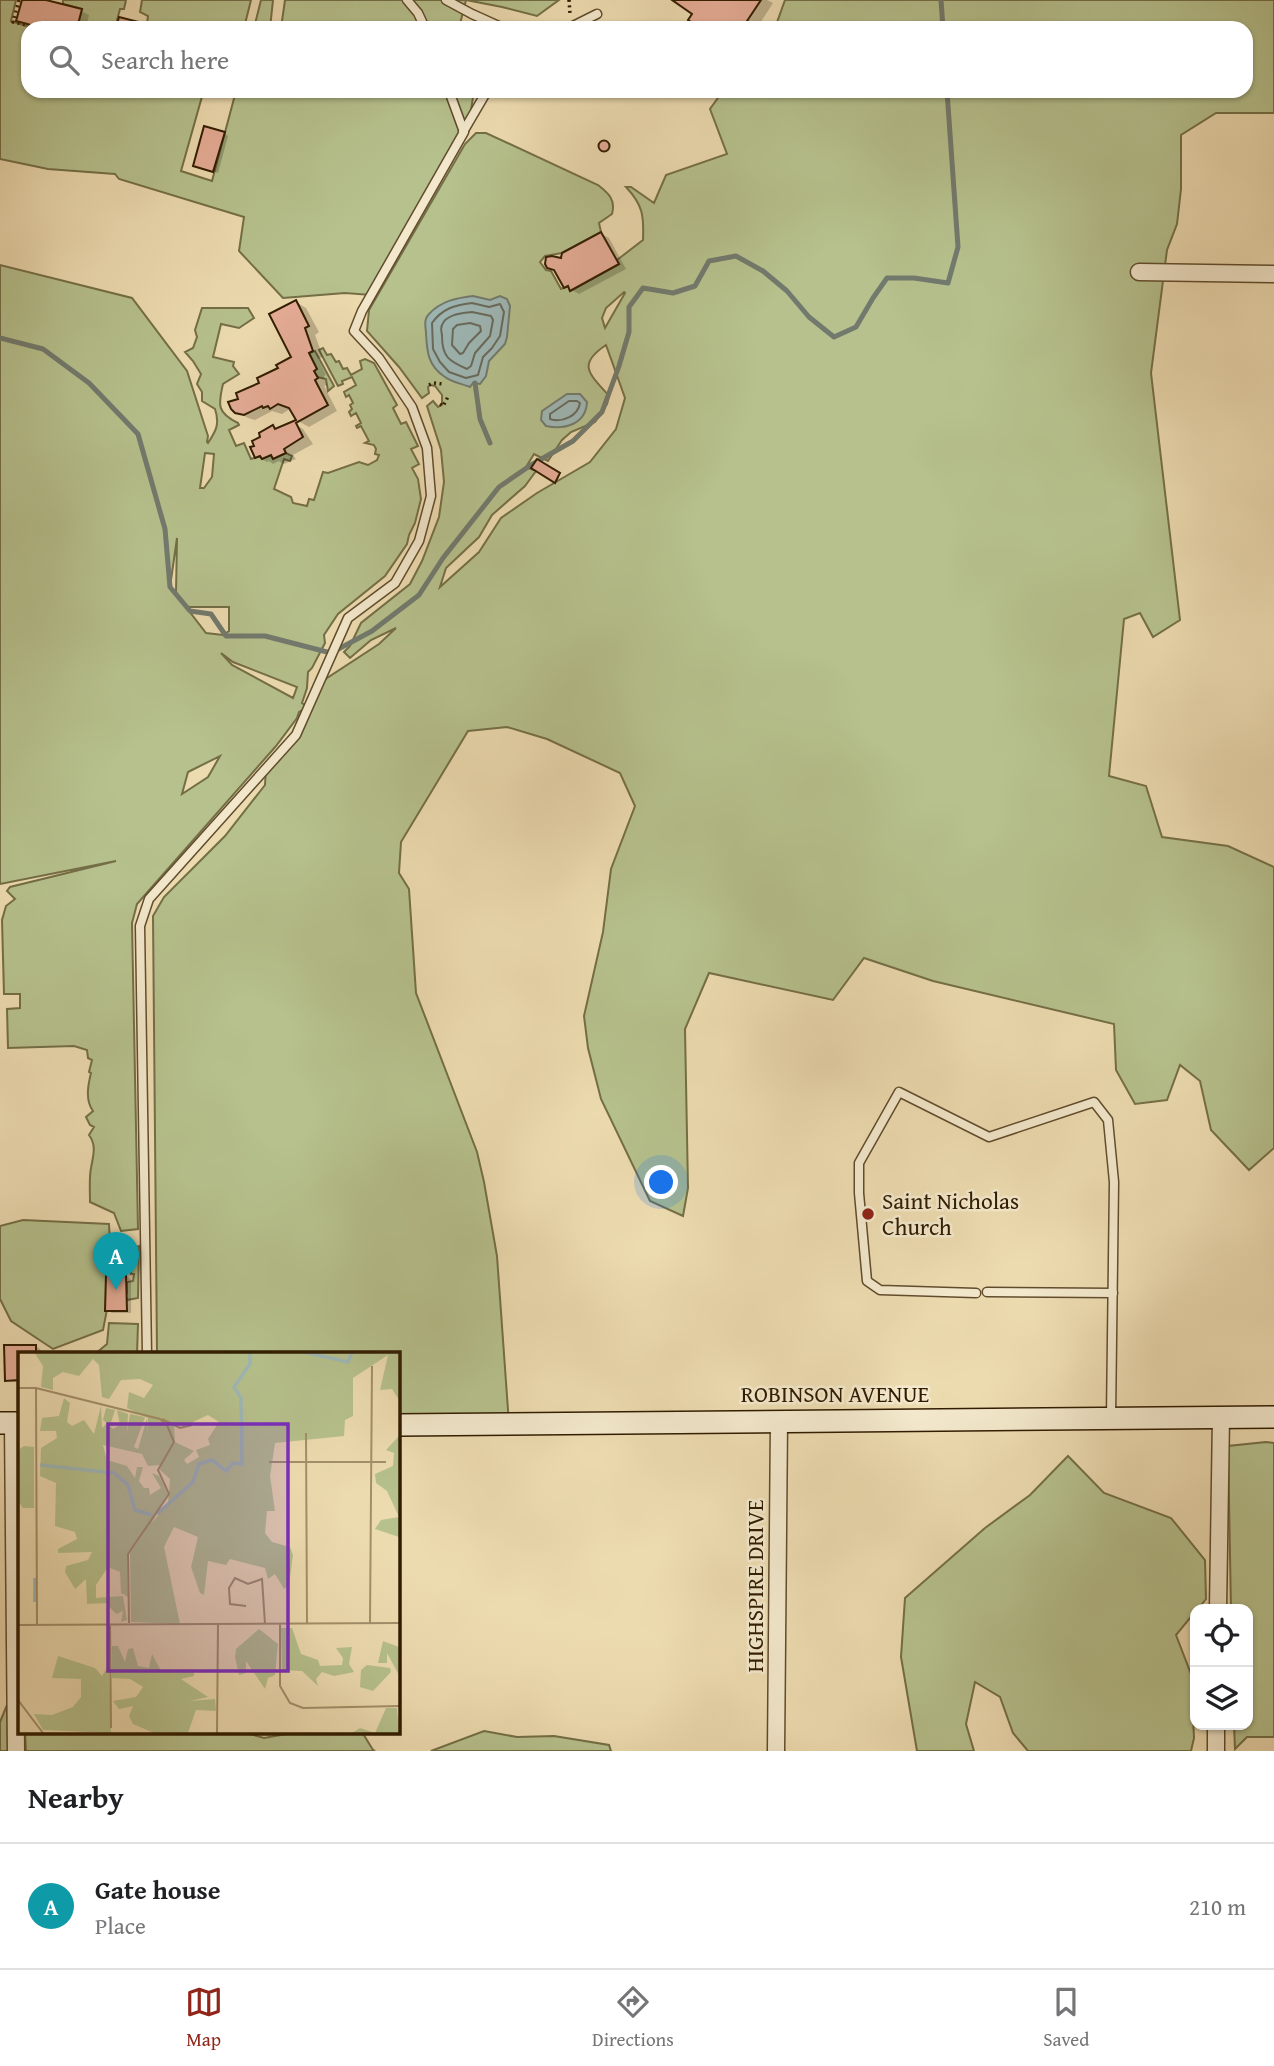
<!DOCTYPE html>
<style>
body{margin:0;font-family:"Gentium Book Plus",serif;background:#f2f2f2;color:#202124}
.controls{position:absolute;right:21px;bottom:21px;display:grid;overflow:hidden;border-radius:14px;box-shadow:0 2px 5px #0004}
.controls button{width:63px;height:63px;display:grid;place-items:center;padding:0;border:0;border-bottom:2px solid #e0e0e0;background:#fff;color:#202124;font:35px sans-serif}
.you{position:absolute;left:662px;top:1183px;width:24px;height:24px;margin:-18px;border:5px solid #fff;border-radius:50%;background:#1a73e8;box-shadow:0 0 0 10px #1a73e833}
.badge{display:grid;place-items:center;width:46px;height:46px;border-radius:50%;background:#8f2418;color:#fff;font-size:23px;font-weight:700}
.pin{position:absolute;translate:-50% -58px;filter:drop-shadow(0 2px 4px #0008)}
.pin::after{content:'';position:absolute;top:37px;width:24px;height:21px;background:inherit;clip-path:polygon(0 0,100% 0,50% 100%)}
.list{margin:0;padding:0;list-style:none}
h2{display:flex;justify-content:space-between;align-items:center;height:91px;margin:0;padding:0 28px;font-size:30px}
h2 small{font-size:23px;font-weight:400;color:#757577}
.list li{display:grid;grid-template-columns:46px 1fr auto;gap:21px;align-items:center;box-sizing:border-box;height:126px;padding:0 28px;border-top:2px solid #e0e0e0}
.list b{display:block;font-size:26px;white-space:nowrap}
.list p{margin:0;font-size:23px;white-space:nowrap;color:#757577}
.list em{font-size:23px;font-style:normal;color:#757577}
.icon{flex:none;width:38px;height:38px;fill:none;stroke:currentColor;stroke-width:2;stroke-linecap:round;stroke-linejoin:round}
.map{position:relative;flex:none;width:1274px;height:1751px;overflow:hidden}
.search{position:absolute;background:#fff;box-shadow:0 2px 5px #0004;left:21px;right:21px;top:21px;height:77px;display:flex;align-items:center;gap:18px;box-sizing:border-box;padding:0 24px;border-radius:21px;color:#757577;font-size:26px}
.sheet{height:217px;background:#fff}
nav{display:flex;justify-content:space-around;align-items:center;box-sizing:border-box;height:98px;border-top:2px solid #e0e0e0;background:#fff;font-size:19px;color:#757577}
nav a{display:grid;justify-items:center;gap:4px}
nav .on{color:#8f2418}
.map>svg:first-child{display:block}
</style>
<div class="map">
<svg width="1274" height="1751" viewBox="0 0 1274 1751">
<rect width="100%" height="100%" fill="#eddbb0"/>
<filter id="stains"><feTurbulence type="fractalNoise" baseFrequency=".00286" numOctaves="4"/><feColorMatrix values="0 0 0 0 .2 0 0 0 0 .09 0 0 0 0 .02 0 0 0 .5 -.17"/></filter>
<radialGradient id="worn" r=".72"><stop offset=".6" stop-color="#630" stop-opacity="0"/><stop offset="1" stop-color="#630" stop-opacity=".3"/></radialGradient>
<g fill="#b6c18d" stroke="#746e46" stroke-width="2" fill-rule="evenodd">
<path d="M0,0H16L11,21L32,28H28V91H195L203,93L204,91H227L221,97L203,93L181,171L212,181L236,91H474L469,123L371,295L345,293L283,298L239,251L244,217L119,179L115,174L48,169L0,159Z"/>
<path d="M63,0H126L124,9H120L115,28H77L82,9L63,4Z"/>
<path d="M142,0H251L244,28H158L147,24L148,16L140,12Z"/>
<path d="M261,0H273L270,28H254Z"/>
<path d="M285,0H559L537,16L502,7L466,0L459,28H281Z"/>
<path d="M785,0H1274V113H1216L1181,135V189L1177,224L1167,250L1151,373L1180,620L1153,637L1140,613L1124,619L1109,776L1146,786L1162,837L1228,846L1274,867V1148L1249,1170L1211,1130L1200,1081L1180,1065L1167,1100L1135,1104L1116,1070L1114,1024L933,981L864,958L833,1000L709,973L685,1029L688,1188L683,1216L650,1201L601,1099L588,1048L584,1016L603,932L611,869L635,806L620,773L547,739L507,727L468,731L401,842L399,873L409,889L416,993L477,1152L484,1182L497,1256L509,1424L397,1425V1354H157L153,916L164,897L225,836L265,785L266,768L296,735L307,708L299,712L297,718L276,746L137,904L132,923L138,1229L121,1231L114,1213L90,1202C90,1191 89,1178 91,1168C93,1156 97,1146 89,1135L94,1127L90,1125L86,1117L93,1111C85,1100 88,1085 91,1073L89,1072L92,1060L88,1058L87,1050L74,1046L8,1048L7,1009L20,1008V994H4L2,920L6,906L15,899L7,891L10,887L116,861L0,884V265L132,298L187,371L208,436L207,442L208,443C216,431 220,424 215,409L202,401V392L197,384L201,374L193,361L185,352L193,348L197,337L195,330L202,308H248L254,318L239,328L221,324L213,357L234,362L233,366L239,374L223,384C218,405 217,413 238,423L239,425L229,430L236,446L244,443L251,459L260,456L262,459L271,455L273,459L286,453L292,456L290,461L284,459L274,489L291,497L293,503L307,506L309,499L314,500L323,472L328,473L359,462L368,465L377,460L379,455L375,454L376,449L374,445L365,443L369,441L361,426L357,428L356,426L361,423L356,413L351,416L349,412L352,409L350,405L353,403L349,395L346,397L344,392L356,385L352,377L342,381L343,384L338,386L319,350L323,348L327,355L331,354L336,362L339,361L343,369L347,368L351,375L362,369L360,361L365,359L374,363L397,405L393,408L401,424L406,422L418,446L411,449L419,464L412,468L418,479L421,499L415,523L409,535L407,544L385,576L338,614L324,635L325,643L312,668L308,672L307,688L302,703L308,707L318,684L379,644L396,628L371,640L350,658L344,652L350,646L361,623L410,584L422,561L439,517L444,482L441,450L427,406L433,401L438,407L442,405V395L435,386L430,385L428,387L429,393L422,398L399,367L367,331L369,310L465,144L476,133H486L598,185C608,193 616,199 612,214L599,223L601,232L562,253L545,256L540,262L546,270L551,271L561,289L568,286L570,291L619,264L617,260L643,240C644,216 643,205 626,187H631L654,203L666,175L727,154L710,109L723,91H1246V28H775ZM624,292L625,293L605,328L602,318L606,308ZM606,345L625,398L616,429L590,462L537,493L501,518L479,552L440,587L446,568L479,537L492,515L525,486L536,471L526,467L534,454L548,461L562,440L571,432L595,422L607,404L609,396C590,374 576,365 606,345ZM205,453L214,454L212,477L204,488H200ZM177,538L176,593L175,594L170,587ZM186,607H229V631L223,635L206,633ZM221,653L233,662L297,687L293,698L232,665ZM220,756L208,777L182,794L188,772Z"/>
<path d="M315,351L334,386L328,391L326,379L317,377L314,371L316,369L309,353Z"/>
<path d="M23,1220L109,1224L112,1284L103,1330L53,1349L11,1321L0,1299V1226Z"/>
<path d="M139,1246L138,1298L127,1300L125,1294L127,1293V1282L133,1281L134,1274H131L130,1267L122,1261L125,1250Z"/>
<path d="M109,1323L138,1324L137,1354H95L107,1344Z"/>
<path d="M1266,1442L1274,1443V1737H1247L1235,1749L1234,1725H1248V1609H1231L1228,1446Z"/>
<path d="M1068,1456L1104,1493L1171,1518L1205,1560L1206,1599L1198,1609H1195V1612L1176,1635L1191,1674L1194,1738L1191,1751H1028L1013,1733L1000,1697L975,1682L966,1724L974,1751H917L901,1657L905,1598L985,1528L1030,1495Z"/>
<path d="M7,1705L8,1751H0V1722Z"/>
<path d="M484,1731L517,1737L554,1736L609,1745L611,1751H431Z"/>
<path d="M25,1732H243L264,1738L292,1733L293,1732H362L373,1750L375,1751H26Z"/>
</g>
<g fill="#9eb8b7" stroke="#727a6e" stroke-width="2">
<path d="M473,296L490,300L500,296L507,299L510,306L507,337L505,344L489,361L486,376L480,384L473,383L470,387C463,384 451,382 445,377C428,366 427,352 426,334C426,327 423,320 429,314C441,301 456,298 473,296Z"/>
<path d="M567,394H580L587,402C586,424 565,430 546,426L541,420L542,411Z"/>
</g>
<g fill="#0003">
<path d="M24,0H40L81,11L89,15L86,28H38L26,25L18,20Z"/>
<path d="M675,0H767L773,3L757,28H704L695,13Z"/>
<path d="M567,91H611L575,98L568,94Z"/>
<path d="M612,91H631V93L625,97Z"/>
<path d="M712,91H744V92L717,94Z"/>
<path d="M224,133L228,136L218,173L195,166Z"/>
<circle cx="606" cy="147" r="4.5"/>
<path d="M601,234L609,238L626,269L579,294L566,287Z"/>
<path d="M296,302L306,308L319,332L315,335L323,357L318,359L326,375L324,376L327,385L324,386L337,411L309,427L298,421L290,409L282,414L272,411L255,420L248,418L237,412L240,400L294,358Z"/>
<path d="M293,423L303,429L313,444L293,455L296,459L284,464L279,461L273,464L269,461L267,462L256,456L273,427L277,430Z"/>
<path d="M126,1276L131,1279V1313H112L107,1310Z"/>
<path d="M36,1346L40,1349L41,1354H19V1382H11L7,1380L6,1347Z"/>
</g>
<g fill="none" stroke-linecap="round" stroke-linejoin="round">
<g stroke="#686a5c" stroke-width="2">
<path d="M472,303L489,307L500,304L504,312L500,336L492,348L483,357L478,375L466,378L449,372L440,362L433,349L432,323C442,309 454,305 472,303Z"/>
<path d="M472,312L491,316L493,320L490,336L475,353L471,366L467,369C449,361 442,357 442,336C442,333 440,329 442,325C446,314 463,313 472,312Z"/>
<path d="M470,323L480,326L481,331L469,343L463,353L460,354L452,345L453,329L457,325Z"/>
<path d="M569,401H577L580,403C578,416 562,423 550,419V414Z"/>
</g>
<g stroke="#727a6e" stroke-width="5">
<path d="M941,0L943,28"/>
<path d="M0,338L43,349L89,383L138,434L165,529L170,587L190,611L211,614L226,636H265L331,653L372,631L419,595L443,558L499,487L531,465L573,441L602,412L619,366L629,332V307L643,288L673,293L695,286L709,261L736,256L763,271L787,291L809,317L834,337L856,327L873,298L887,278H914L948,283L958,247L947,91"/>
<path d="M475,383L480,419L490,443"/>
</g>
</g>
<g fill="#e6ad97" stroke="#311c00" stroke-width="2">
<path d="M22,0H46L82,9L77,28H42L16,21Z"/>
<path d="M672,0H761L747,21L751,23L748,28H710L707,26L706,28H701L688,20L692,14Z"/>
<path d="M119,17L158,27V28H116Z"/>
<path d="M204,126L225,132L213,172L193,166Z"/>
<circle cx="604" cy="146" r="5.5"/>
<path d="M601,232L619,264L570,291L568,286L564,288L554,270L547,268L545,264L546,257L552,256L561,258L562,253Z"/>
<path d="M296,300L309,326L305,328L313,351L309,353L317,369L314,371L318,378L315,380L328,405L296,423L303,437L284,449L286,453L273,459L271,455L262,459L260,456L255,458L250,447L254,446L252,441L260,437L259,433L273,425L275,429L296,420L289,408L278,404L270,409L268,406L263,408L262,406L244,415L235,413L231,409L228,402L238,399L236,393L259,383L257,378L278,368L276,365L291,357L269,314Z"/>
<path d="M537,459L560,473L555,483L531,468Z"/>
<path d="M106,1275H126L127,1311H105Z"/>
<path d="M4,1345H36V1354H19V1380L5,1381Z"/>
</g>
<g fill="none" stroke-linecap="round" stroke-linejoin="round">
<g stroke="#604c2c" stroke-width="11">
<g id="lane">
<path d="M407,0L418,13L425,28"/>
<path d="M446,0L472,14L503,28"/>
<path d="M569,28L597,14"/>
<path d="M463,132L487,91"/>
<path d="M987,1292L1113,1293"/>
<path d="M976,1293L880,1290L867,1281L859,1193V1163L899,1092L989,1137L1094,1102L1108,1120L1114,1182L1111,1418"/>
<path d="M147,1354L140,926L149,899L296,735L348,618L395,583L419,541L431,496L427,448L412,407L379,358L354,331L362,311L464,132L449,91"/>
</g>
</g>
<g stroke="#604c2c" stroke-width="19">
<g id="street">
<path d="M1139,272L1274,274"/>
<path d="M13,1423L16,1751"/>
<path d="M1218,1609L1221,1417"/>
<path d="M776,1751L779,1421"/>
<path d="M1216,1751V1725"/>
</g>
</g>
<g stroke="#311c00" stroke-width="24">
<g id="secondary">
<path d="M0,1423H19"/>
<path d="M397,1425L1274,1417"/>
</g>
</g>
<g stroke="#311c00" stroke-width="3.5" stroke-dasharray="2 3.5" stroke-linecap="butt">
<path d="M19,0L13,22L27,25"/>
<path d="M569,0L570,14"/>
<path d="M429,385L433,383L443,384"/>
<path d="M440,404L443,406L449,395"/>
</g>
<use href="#lane" stroke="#f3e8cc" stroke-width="8"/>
<use href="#street" stroke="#f3e8cc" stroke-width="16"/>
<use href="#secondary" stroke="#f3e8cc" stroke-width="21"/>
</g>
<circle fill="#8f2418" stroke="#f3e8cc" stroke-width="2.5" cx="868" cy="1214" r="7"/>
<g text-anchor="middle" stroke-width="5" stroke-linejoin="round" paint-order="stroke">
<g font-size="23" fill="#311c00" stroke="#f3e8cc" text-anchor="start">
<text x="882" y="1209">Saint Nicholas<tspan x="882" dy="26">Church</tspan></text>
</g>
<g font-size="23" fill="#311c00" stroke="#f3e8cc">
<text x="835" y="1402">ROBINSON AVENUE</text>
<text transform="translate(755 1586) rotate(-90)" y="8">HIGHSPIRE DRIVE</text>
</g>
</g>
<g transform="translate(18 1352)">
<rect width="382" height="382" fill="#eddbb0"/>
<path d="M16,0H381V48L374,37L362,38L370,3L335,26V64L327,68L326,84L257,91L252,124L257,159H249L247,181L254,190L272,195L275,203L271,233L266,237L257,222L250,227L247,216L212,207L208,213L190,209L186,243L182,241L173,215L180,185L156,175L146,195L162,272L113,270L112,201L127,179L109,202L110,245L103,241L102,220L90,215L78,233V246L105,244L109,268L103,270L105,259L98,262L88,251L69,252L68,227L57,237L47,220L48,214L70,208L74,200L40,201V197L59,187L57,180L37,174L38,131L22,124L23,96L39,86L38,79H22L24,66L41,64L46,46L52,51L49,70L54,74L66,68L76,82L83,54L84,76L89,71L85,68L88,56L97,58L92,74L95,77L102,73L99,58L110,62L109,80L112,62L127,65L116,95L120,97L129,66V83L130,66L109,56L111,40L126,46L135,33L122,27L103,28L91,47L84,45L81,13L75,7L61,24L45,20L35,26V38L23,35L25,14ZM190,63L201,70L190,87L192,93L178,98L181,105L169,112L166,108L176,99L157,90L156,72L166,74ZM85,93L124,102L130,114L143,113L142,118L152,127L150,151L134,171L150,142L141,124L134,121L143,136L132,143L131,136H126L121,129L125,115H119L117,126L109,114L89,108ZM381,84V185L357,177L363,168L381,165L369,139L358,131L357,122L375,114L376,101L368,98ZM6,94L16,95V156H5L0,149V98ZM263,276H274L283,302L300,308L302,314L324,313L325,306L318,296L334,295L331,312L336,320L316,324L304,320L298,327L300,334L284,319L264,318ZM241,277L260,292L257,323L250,326L247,337L228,309V321L221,323L217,305L218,297ZM365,289L381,295V323L369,301V311H360ZM94,294H100L107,310L110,297L115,296L120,314L131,316L134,302L143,319L176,318V324L163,327L190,345L172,349L197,347L198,359L178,358L170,381H136L115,372L111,364L115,354L101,357L95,349L118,345L125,335L112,327L94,326ZM40,304L77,316L84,324L91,312L93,381L25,378L16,362L34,363L55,355L63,345V327L34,326ZM349,313L372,316L373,320L355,339L342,335L343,318ZM368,356H379L381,381H334L342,376L357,381Z" fill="#b6c18d" fill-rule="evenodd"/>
<path fill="none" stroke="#9eb8b7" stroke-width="3.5" d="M286,0L330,10L334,0M22,113L96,121L110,133L117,158L134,163M139,162L175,130L181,112L194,108L208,119L215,111L224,112L223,46L216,35L232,12V0M17,250V226"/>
<path fill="none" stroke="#a28f6a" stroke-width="2" d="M0,36H18L142,67L149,73L156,90L140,118L151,142L110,202L111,271M18,36L19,272M144,67L162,76L174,73M288,81L289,271M251,110H368M228,254L212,252L211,236L217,226L230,232L244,227L247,272M352,271L354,14M92,272L93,376M262,272V334L272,351L285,356L382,354M0,273L382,271M0,348L25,381M199,381L200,272"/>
<path fill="#7b2cbf" fill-opacity="0.15" stroke="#7b2cbf" stroke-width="3.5" d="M90,72H270V319H90Z"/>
<rect width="382" height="382" fill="none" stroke="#311c00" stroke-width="3.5"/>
</g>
<rect width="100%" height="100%" filter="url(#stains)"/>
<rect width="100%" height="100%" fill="url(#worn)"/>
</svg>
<div class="controls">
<button><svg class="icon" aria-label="locate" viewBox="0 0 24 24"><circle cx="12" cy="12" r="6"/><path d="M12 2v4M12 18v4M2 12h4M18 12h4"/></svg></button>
<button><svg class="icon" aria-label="layers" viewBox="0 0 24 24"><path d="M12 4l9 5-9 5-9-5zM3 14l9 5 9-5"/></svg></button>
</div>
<div class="you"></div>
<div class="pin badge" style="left:116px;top:1290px;background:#0f9aa8">A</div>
<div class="search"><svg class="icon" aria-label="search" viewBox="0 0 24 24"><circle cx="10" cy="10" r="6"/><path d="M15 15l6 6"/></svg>Search here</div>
</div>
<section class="sheet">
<h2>Nearby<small></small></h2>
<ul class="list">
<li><span class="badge" style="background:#0f9aa8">A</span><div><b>Gate house</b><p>Place</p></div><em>210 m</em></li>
</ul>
</section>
<nav>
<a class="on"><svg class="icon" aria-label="map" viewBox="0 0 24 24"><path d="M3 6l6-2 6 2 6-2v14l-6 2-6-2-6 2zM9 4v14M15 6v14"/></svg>Map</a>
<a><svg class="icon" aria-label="directions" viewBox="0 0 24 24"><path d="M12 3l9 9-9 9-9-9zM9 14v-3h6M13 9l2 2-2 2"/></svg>Directions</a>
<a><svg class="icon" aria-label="saved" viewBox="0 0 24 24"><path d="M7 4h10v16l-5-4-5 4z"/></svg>Saved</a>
</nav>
